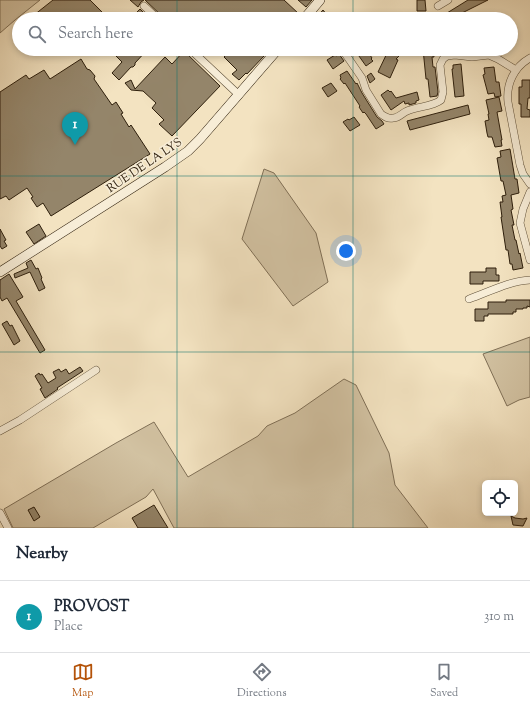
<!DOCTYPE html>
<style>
body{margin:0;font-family:"Sorts Mill Goudy",serif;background:#f2f2f3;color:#1f2937}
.controls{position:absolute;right:12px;bottom:12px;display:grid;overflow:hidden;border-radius:6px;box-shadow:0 2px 6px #0003}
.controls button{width:36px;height:36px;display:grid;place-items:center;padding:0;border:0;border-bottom:1px solid #e0e1e3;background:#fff;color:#1f2937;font:20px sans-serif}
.you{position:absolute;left:346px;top:251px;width:14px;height:14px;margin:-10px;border:3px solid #fff;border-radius:50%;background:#1a73e8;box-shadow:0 0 0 6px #1a73e833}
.badge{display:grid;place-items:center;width:26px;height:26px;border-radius:50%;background:#b45309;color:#fff;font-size:13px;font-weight:700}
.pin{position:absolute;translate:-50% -33px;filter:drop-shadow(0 1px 2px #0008)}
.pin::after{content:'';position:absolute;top:21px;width:14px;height:12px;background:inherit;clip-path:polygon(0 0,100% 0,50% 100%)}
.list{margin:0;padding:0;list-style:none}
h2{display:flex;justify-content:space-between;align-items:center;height:52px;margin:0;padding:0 16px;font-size:17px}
h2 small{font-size:13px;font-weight:400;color:#747a83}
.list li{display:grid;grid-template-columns:26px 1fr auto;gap:12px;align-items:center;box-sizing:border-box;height:72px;padding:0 16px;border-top:1px solid #e0e1e3}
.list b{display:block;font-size:15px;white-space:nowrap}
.list p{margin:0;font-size:13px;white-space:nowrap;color:#747a83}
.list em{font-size:13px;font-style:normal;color:#747a83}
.icon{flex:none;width:22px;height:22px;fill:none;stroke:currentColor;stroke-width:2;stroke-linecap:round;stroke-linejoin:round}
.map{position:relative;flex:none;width:530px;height:528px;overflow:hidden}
.search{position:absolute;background:#fff;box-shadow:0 2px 6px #0003;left:12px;right:12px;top:12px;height:44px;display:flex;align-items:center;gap:10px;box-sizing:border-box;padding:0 14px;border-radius:22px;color:#747a83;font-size:15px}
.sheet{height:124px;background:#fff}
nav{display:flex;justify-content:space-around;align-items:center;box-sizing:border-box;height:56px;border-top:1px solid #e0e1e3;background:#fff;font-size:11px;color:#747a83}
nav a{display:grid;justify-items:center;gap:2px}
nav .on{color:#b45309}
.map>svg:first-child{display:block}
</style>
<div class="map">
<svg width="530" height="528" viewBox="0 0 530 528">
<rect width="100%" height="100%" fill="#f3e3c1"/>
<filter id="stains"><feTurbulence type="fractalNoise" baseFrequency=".005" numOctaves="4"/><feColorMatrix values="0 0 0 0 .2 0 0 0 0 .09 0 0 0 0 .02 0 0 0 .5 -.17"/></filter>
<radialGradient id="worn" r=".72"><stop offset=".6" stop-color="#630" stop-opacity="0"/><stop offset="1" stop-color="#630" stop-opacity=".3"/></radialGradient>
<g fill="#d2c2a2" stroke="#807057">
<path d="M0,0H40L15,20L0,33Z"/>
<path d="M264,169L274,173L316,233L328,282L293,306L242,239Z"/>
<path d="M530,337V397L519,400L507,406L483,354Z"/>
<path d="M344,379L356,385L389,453L395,485L428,528H174L153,489L146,497L93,528H13L4,509L116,443L154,422L188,477L258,436L267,426L295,413Z"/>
</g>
<g fill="#94856a" stroke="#2e1f0c">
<path d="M53,0H90L109,19H29Z"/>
<path d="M130,0H144L141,2L138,7Z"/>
<path d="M145,0H284L299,14L295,19H165Z"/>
<path d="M298,0H312L306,7Z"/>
<path d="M417,0H425L426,11H417Z"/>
<path d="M468,0H488L460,14L461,15L454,19H448L447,16V13Z"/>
<path d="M140,9L150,19H130Z"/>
<path d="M323,10L327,15L324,19H315Z"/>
<path d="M109,49H148L135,63V65L133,67H131L119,80L112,73L122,62Z"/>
<path d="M232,49H257L262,53L261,54L264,56L247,74L246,73L239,80L232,74L237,70L224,57Z"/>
<path d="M354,49H366L372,58L371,59L373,61L366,66Z"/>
<path d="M389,49H397L400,51V55L396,59L398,60L390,78L378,72Z"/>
<path d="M423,49H433L434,57H432L433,67H435L438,92L437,96L430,97L428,79H426Z"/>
<path d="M184,51L220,86L172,136L159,124L164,120L152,108L156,103L143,91L131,90L125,83L131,80L135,89L165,57L172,64Z"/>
<path d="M339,54L344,61L333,69L327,60L335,55L337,56Z"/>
<path d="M81,59L87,69L90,70L95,76L94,79L112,105L116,102L123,113L121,114L129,127L131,125L150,154L51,216L43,203L37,207L31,198L33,197L27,188L9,200L6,196L0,199V92L26,75L29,79L44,70L50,79Z"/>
<path d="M461,64L464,96L455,97L452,69H453V65Z"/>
<path d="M494,67L496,82H499L501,96L495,97L494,93L488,94L483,75L485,74L484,68Z"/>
<path d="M347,71L356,84L357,83L362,93L377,117L382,121L384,124L376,129L366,114L364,112L363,113L359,107L360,106L345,83L344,84L340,79L341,78L340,75Z"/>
<path d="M371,73L375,79L370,83L367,76Z"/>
<path d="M522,80H530V98H528L527,109L530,110V117H521V104H519V87H522Z"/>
<path d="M331,83L337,91L328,97L322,88Z"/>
<path d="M388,90L390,92L391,91L396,98L417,92L419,100L416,101V103L409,105V103L405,104L404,101L391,110L381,95Z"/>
<path d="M499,97L502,111L497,112L502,140H501L502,146L495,147L492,137H488L487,133L485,121L489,120L488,114H489L486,100Z"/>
<path d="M468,105L470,114L410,130L407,121Z"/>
<path d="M354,117L360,125L350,131L343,122L348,119L349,120Z"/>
<path d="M510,149L515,179H517L519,193L511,195L513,209L511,210L514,225H512L515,240H516L519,254L520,253L523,268L513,270L512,264H510L508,250H506L501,217H502L500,202H503L502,196L506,195L503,181H501L497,158L501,157L500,151Z"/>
<path d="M39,224L46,236L34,244L26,232Z"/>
<path d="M0,229L6,240L4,241L7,246L2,249L0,246Z"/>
<path d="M31,260L36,269L38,268L42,278L41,279L45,288L39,291L30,272L15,278L14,274L28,268L26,263Z"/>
<path d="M486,268H496V275H499V281H483V284H470V272H486Z"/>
<path d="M9,274L23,297L16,301L45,350L40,353L7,298L2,301L0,297V280Z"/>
<path d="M506,300H530V307L527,306V308H523V309H516V312H513V314H488V316H484V321H475V309H488V302H506Z"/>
<path d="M7,321L10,326L12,325L20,341L14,345L2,324Z"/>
<path d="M80,367L83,371L57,388L58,389L45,398L40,389L42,388L35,376L39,373L40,375L42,374L48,383L56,378L53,372L59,369L61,372L66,369L69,374Z"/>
<path d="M154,505L168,528H138L132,518Z"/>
<path d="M34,507L40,517L34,521L28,510Z"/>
<path d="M511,516L515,518L523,519L527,518L523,526L513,525Z"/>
</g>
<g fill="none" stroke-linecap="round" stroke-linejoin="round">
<g stroke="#5f5039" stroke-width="8">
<g id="minor">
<path d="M144,6L158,19"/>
<path d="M438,6L448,0"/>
<path d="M190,49L239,95"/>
<path d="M342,49L362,78L366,90L381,114C385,117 388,119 393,118C399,118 402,113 407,111C418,106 432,107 441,100L443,92L440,65L443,59L447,56L455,55L472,57L489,55L498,59L516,70"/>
<path d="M530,58C514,67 506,84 508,102L520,165L523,174L530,184"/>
<path d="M530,192L523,209L520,223L530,260"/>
<path d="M469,299C489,292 509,281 530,280"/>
<path d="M0,431L20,420L96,370"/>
<path d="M0,513L8,528"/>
</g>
</g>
<g stroke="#2e1f0c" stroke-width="10">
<g id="secondary">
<path d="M304,19L320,0"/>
<path d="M0,272L165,167L188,151L200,139L278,49"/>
</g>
</g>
<use href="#minor" stroke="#f7edd7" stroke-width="7"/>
<use href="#secondary" stroke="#f7edd7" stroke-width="9"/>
</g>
<path fill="none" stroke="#0f766e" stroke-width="1" stroke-opacity="0.55" d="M177,0V19M353,0V19M177,49V528M353,49V528M0,176H530M0,352H530"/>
<g text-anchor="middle" stroke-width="3" stroke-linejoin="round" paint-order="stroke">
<g font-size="12" fill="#2e1f0c" stroke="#f7edd7">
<text transform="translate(144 165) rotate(-34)" y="4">RUE DE LA LYS</text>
</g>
</g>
<rect width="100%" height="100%" filter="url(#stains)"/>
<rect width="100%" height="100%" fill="url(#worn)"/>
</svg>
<div class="controls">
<button><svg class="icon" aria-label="locate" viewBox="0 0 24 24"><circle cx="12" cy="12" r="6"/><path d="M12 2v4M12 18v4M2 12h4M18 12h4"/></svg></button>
</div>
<div class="you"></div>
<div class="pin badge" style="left:75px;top:145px;background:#0f9aa8">1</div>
<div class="search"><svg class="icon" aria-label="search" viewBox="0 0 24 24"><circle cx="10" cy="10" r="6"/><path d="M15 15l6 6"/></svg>Search here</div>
</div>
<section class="sheet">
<h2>Nearby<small></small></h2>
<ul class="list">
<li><span class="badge" style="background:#0f9aa8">1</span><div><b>PROVOST</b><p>Place</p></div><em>310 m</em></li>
</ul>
</section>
<nav>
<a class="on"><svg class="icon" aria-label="map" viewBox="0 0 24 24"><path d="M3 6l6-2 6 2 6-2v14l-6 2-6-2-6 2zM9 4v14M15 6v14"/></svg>Map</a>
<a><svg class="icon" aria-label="directions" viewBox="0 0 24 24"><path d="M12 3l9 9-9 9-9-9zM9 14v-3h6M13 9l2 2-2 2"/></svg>Directions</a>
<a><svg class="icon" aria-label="saved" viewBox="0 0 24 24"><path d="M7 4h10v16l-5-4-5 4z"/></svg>Saved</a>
</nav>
